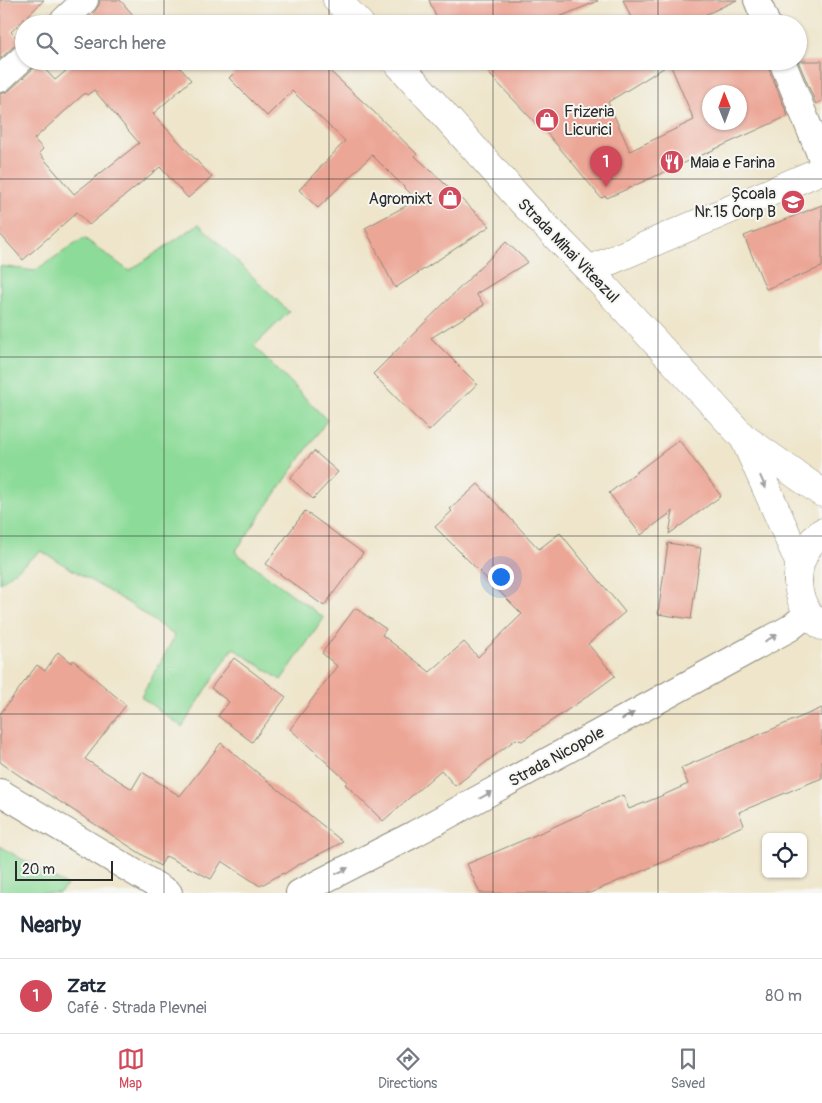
<!DOCTYPE html>
<meta charset="utf-8">
<style>
body{margin:0;font-family:Pangolin,sans-serif;background:#f6f6f7;color:#1f2937}
.controls{position:absolute;right:15px;bottom:15px;display:grid;overflow:hidden;border-radius:8px;box-shadow:0 1px 4px #0004}
.controls button{width:45px;height:45px;display:grid;place-items:center;padding:0;border:0;border-bottom:1px solid #e0e1e3;background:#fff;color:#1f2937;font:25px sans-serif}
.compass{position:absolute;left:702px;top:85px;width:45px;height:45px;border-radius:50%;background:#fff;box-shadow:0 1px 4px #0004;rotate:359deg}
.scale{position:absolute;left:15px;bottom:12px;width:98px;box-sizing:border-box;padding-left:5px;border:2px solid #2b2b2b;border-top:0;font-size:14px;line-height:18px;white-space:nowrap;color:#2b2b2b;-webkit-text-stroke:4px #f6f6f2;paint-order:stroke}
.you{position:absolute;left:500px;top:576px;width:18px;height:18px;margin:-12px;border:4px solid #fff;border-radius:50%;background:#1a73e8;box-shadow:0 0 0 8px #1a73e833}
.badge{display:grid;place-items:center;width:32px;height:32px;border-radius:50%;background:#d1495b;color:#fff;font-size:16px;font-weight:700}
.pin{position:absolute;translate:-50% -41px;filter:drop-shadow(0 1px 2px #0008)}
.pin::after{content:'';position:absolute;top:26px;width:18px;height:15px;background:inherit;clip-path:polygon(0 0,100% 0,50% 100%)}
.list{margin:0;padding:0;list-style:none}
h2{display:flex;justify-content:space-between;align-items:center;height:65px;margin:0;padding:0 20px;font-size:21px}
h2 small{font-size:16px;font-weight:400;color:#747a83}
.list li{display:grid;grid-template-columns:32px 1fr auto;gap:15px;align-items:center;box-sizing:border-box;height:75px;padding:0 20px;border-top:1px solid #e0e1e3}
.list b{display:block;font-size:19px;white-space:nowrap}
.list p{margin:0;font-size:16px;white-space:nowrap;color:#747a83}
.list em{font-size:16px;font-style:normal;color:#747a83}
.icon{flex:none;width:28px;height:28px;fill:none;stroke:currentColor;stroke-width:2;stroke-linecap:round;stroke-linejoin:round}
.map{position:relative;flex:none;width:822px;height:893px;overflow:hidden}
.search{position:absolute;background:#fff;box-shadow:0 1px 4px #0004;left:15px;right:15px;top:15px;height:55px;display:flex;align-items:center;gap:12px;box-sizing:border-box;padding:0 18px;border-radius:28px;color:#747a83;font-size:19px}
.sheet{height:140px;background:#fff}
nav{display:flex;justify-content:space-around;align-items:center;box-sizing:border-box;height:70px;border-top:1px solid #e0e1e3;background:#fff;font-size:14px;color:#747a83}
nav a{display:grid;justify-items:center;gap:2px}
nav .on{color:#d1495b}
.map>svg:first-child{display:block}
</style>
<div class="map">
<svg width="822" height="893" viewBox="0 0 822 893">
<rect width="100%" height="100%" fill="#f6f6f2"/>
<filter id="ink" filterUnits="userSpaceOnUse"><feTurbulence type="fractalNoise" baseFrequency=".02" numOctaves="2"/><feDisplacementMap in="SourceGraphic" scale="10" xChannelSelector="R" yChannelSelector="G"/><feConvolveMatrix kernelMatrix="1 2 1 2 8 2 1 2 1" color-interpolation-filters="sRGB"/></filter>
<filter id="wash" filterUnits="userSpaceOnUse"><feTurbulence type="fractalNoise" baseFrequency=".0096" numOctaves="4" result="noise"/><feDisplacementMap in="SourceGraphic" scale="20" xChannelSelector="R" yChannelSelector="G"/><feGaussianBlur stdDeviation="1.12" result="paint"/><feColorMatrix in="noise" values="0 0 0 0 0 0 0 0 0 0 0 0 0 0 0 0 0 1.4 0 .05"/><feComposite in="paint" operator="in"/></filter>
<g filter="url(#wash)">
<rect width="100%" height="100%" fill="#eee5ca"/>
<g fill="#8ddb99" stroke="#5c8362">
<path d="M199,224L289,312L254,346L327,420L235,552L324,618L281,680L233,648L182,727L141,697L175,636L130,604L41,551L0,583V266L34,271L84,238L129,271Z"/>
<path d="M0,846L67,886L59,893H0Z"/>
</g>
<g id="blocks">
<g fill="#eca696" fill-rule="evenodd">
<path d="M0,0H44L11,32L21,42L14,46L0,59Z"/>
<path d="M100,0H120L141,24H96L90,16L95,11L99,5Z"/>
<path d="M429,0H597L598,1L542,24H439Z"/>
<path d="M623,0H737L696,19L698,24H634Z"/>
<path d="M70,61H174L191,80L153,114L212,177L188,198L160,167L89,225L77,212L23,260L0,234V94L4,93L10,90L34,68L38,62L55,80L73,65ZM94,90L139,143L74,194L39,153L43,149L34,139L85,93L87,95Z"/>
<path d="M246,61H319L374,112L417,154L415,156L490,226L395,288L365,228L417,200L372,155L318,208L299,190L345,141L292,91L267,116L229,78Z"/>
<path d="M477,61H767L768,67L788,116L607,198L606,196L601,198L575,166L545,131L544,132ZM670,64L694,120L630,151L608,102ZM710,92H740V122H710Z"/>
<path d="M798,61H822V101L816,104Z"/>
<path d="M822,205V267L766,289L744,236Z"/>
<path d="M506,242L528,262L476,294L484,305L431,338L477,384L429,431L373,374Z"/>
<path d="M679,440L721,496L669,534L673,511L641,535L609,493Z"/>
<path d="M314,451L338,472L313,499L290,478Z"/>
<path d="M478,484L539,549L560,533L625,612L588,644L615,676L588,696L522,741L516,739L455,786L441,770L383,821L345,784L348,782L290,729L337,666L322,653L355,608L386,629L382,635L430,672L464,642L478,657L522,614L435,527L452,511L450,509Z"/>
<path d="M305,511L363,553L324,606L266,564Z"/>
<path d="M668,543L701,548L691,619L658,614Z"/>
<path d="M58,652L71,663L73,660L126,705L85,759L132,789L142,772L180,796L221,743L343,842L296,866L284,874L283,873L260,886L222,861L211,879L166,856L160,866L20,776L0,762V714L37,665L45,671Z"/>
<path d="M234,658L286,697L252,742L218,716L229,702L211,688Z"/>
<path d="M822,708V778L739,812L744,825L680,855L590,893H480L467,864L540,833L623,795L629,809L659,797L688,784L681,768Z"/>
</g>
</g>
</g>
<g filter="url(#ink)">
<use href="#blocks" fill-opacity="0" stroke="#8c887a" stroke-width="1"/>
<g fill="none" stroke-linecap="round" stroke-linejoin="round">
<g stroke="#8c887a" stroke-width="28">
<g id="minor">
<path d="M757,0L767,24"/>
<path d="M60,24L85,0"/>
<path d="M782,61L822,159"/>
<path d="M0,79L24,57"/>
<path d="M0,792L169,893"/>
<path d="M299,893L414,834L790,628L809,613"/>
</g>
</g>
<g stroke="#8c887a" stroke-width="29">
<g id="tertiary">
<path d="M337,0L360,24"/>
<path d="M396,61L525,205L589,270L743,437L822,493"/>
<path d="M589,270L822,170"/>
<path d="M744,438L799,562L798,581"/>
<path d="M822,532C791,556 789,603 822,626"/>
</g>
</g>
<use href="#minor" stroke="#fff" stroke-width="26"/>
<use href="#tertiary" stroke="#fff" stroke-width="28"/>
</g>
<defs><path id="oneway-solid" d="M-6-.8H1V-3.2L6.5 0L1 3.2V.8H-6Z" transform="scale(1.25)"/></defs>
<g fill="#a0a0a0">
<use href="#oneway-solid" transform="translate(763 482) rotate(66)"/>
<use href="#oneway-solid" transform="translate(771 638) rotate(-29)"/>
<use href="#oneway-solid" transform="translate(628 716) rotate(-29)"/>
<use href="#oneway-solid" transform="translate(486 795) rotate(-29)"/>
<use href="#oneway-solid" transform="translate(342 871) rotate(-27)"/>
</g>
</g>
<path fill="none" stroke="#2b2b2b" stroke-width="1" stroke-opacity="0.55" d="M164,0V24M329,0V24M493,0V24M658,0V24M164,61V893M329,61V893M493,61V893M658,61V893M0,179H822M0,357H822M0,536H822M0,714H822"/>
<defs>
<g id="shop-disc" transform="scale(1.25)"><circle r="9.5" fill="#d1495b" stroke="#f6f6f2"/><path d="M-5-2.5h2.3a2.7 3.5 0 0 1 5.4 0H5L5.5 6h-11ZM-1.5-2.5h3a1.5 2.3 0 0 0-3 0Z" fill="#fff"/></g>
<g id="restaurant-disc" transform="scale(1.25)"><circle r="9.5" fill="#d1495b" stroke="#f6f6f2"/><path d="M-5-6h1v4h1v-4h1v4h1v-4h1v5L-1.5 .5V6h-2V.5L-5-1ZM5-6V6H3V1.5H1.5Q1.5-4 5-6Z" fill="#fff"/></g>
<g id="school-disc" transform="scale(1.25)"><circle r="9.5" fill="#d1495b" stroke="#f6f6f2"/><path d="M0-5L7-2L0 1L-7-2ZM-4 1L0 2.5L4 1V4Q0 6-4 4Z" fill="#fff"/></g>
</defs>
<g fill-rule="evenodd">
<use href="#shop-disc" x="547" y="120"/>
<use href="#restaurant-disc" x="672" y="162"/>
<use href="#shop-disc" x="450" y="198"/>
<use href="#school-disc" x="793" y="202"/>
</g>
<g text-anchor="middle" stroke-width="4" stroke-linejoin="round" paint-order="stroke">
<g font-size="16" fill="#2b2b2b" stroke="#f6f6f2" text-anchor="start">
<text x="564" y="117">Frizeria<tspan x="564" dy="18">Licurici</tspan></text>
<text x="690" y="168">Maia e Farina</text>
<text x="776" y="199" text-anchor="end">Școala<tspan x="776" dy="18">Nr.15 Corp B</tspan></text>
<text x="432" y="204" text-anchor="end">Agromixt</text>
</g>
<g font-size="16" fill="#2b2b2b" stroke="#f6f6f2">
<text transform="translate(569 250) rotate(46)" y="6">Strada Mihai Viteazul</text>
<text transform="translate(556 756) rotate(-29)" y="6">Strada Nicopole</text>
</g>
</g>
</svg>
<div class="controls">
<button><svg class="icon" aria-label="locate" viewBox="0 0 24 24"><circle cx="12" cy="12" r="6"/><path d="M12 2v4M12 18v4M2 12h4M18 12h4"/></svg></button>
</div>
<svg class="compass" viewBox="-18 -18 36 36"><path d="M0-13l5 13h-10z" fill="#e53935"/><path d="M0 13l5-13h-10z" fill="#747a83"/></svg>
<div class="scale">20 m</div>
<div class="you"></div>
<div class="pin badge" style="left:606px;top:187px">1</div>
<div class="search"><svg class="icon" aria-label="search" viewBox="0 0 24 24"><circle cx="10" cy="10" r="6"/><path d="M15 15l6 6"/></svg>Search here</div>
</div>
<section class="sheet">
<h2>Nearby<small></small></h2>
<ul class="list">
<li><span class="badge">1</span><div><b>Zatz</b><p>Café · Strada Plevnei</p></div><em>80 m</em></li>
</ul>
</section>
<nav>
<a class="on"><svg class="icon" aria-label="map" viewBox="0 0 24 24"><path d="M3 6l6-2 6 2 6-2v14l-6 2-6-2-6 2zM9 4v14M15 6v14"/></svg>Map</a>
<a><svg class="icon" aria-label="directions" viewBox="0 0 24 24"><path d="M12 3l9 9-9 9-9-9zM9 14v-3h6M13 9l2 2-2 2"/></svg>Directions</a>
<a><svg class="icon" aria-label="saved" viewBox="0 0 24 24"><path d="M7 4h10v16l-5-4-5 4z"/></svg>Saved</a>
</nav>
